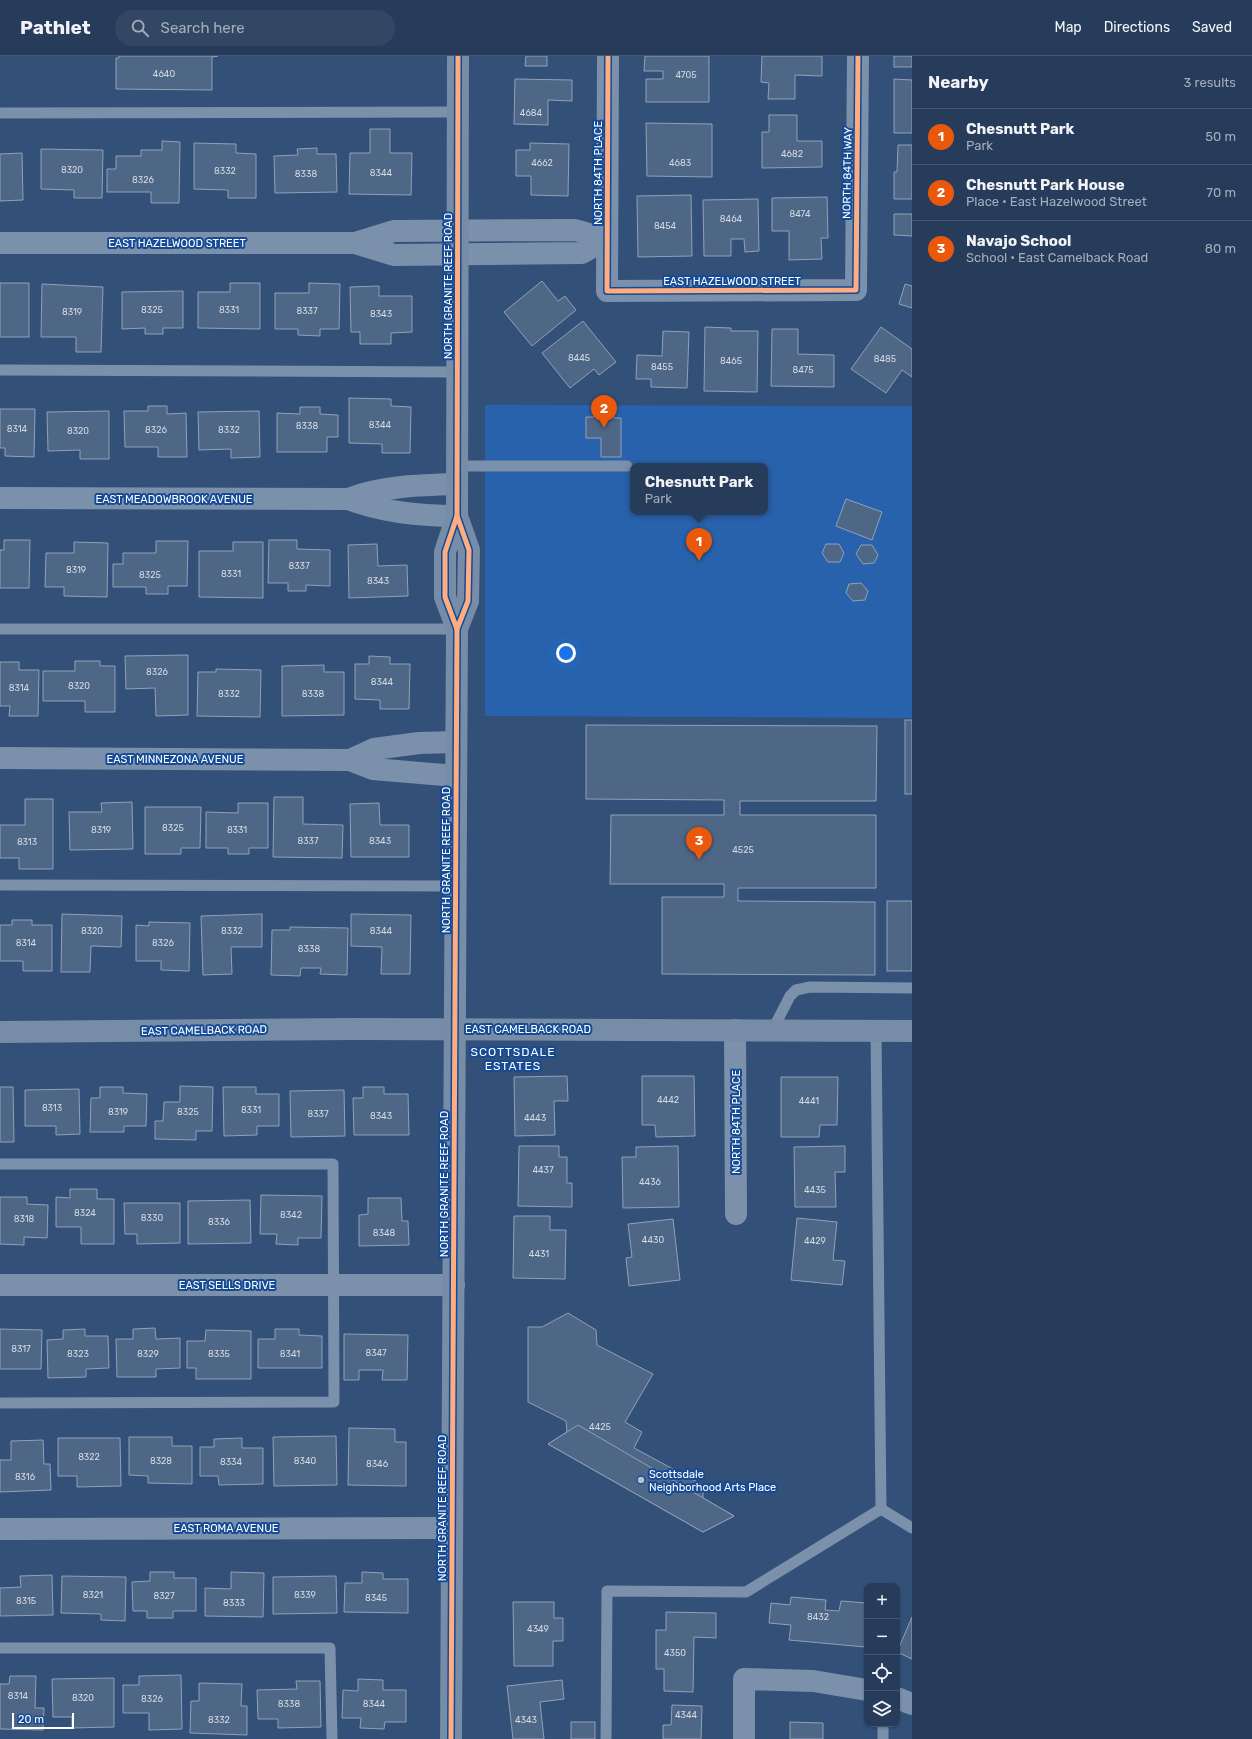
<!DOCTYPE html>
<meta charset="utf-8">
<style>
body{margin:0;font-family:Rubik,sans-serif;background:#324763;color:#f1f3f6}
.controls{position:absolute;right:12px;bottom:12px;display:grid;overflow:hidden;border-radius:8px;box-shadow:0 1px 3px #0004}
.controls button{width:36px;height:36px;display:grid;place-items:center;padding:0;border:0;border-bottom:1px solid #425670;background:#263c5a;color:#f1f3f6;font:20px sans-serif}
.scale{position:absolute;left:12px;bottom:10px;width:62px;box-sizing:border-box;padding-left:4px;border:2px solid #fff;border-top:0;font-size:11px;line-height:14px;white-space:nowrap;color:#fff;-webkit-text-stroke:3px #154b95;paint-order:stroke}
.you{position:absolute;left:566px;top:597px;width:14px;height:14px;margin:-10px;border:3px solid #fff;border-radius:50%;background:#1a73e8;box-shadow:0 0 0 6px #1a73e833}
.badge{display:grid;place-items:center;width:26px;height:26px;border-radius:50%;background:#ea580c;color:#fff;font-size:13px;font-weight:700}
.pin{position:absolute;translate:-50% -33px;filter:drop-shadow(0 1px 2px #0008)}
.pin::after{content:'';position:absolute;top:21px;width:14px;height:12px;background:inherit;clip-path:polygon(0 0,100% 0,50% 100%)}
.popup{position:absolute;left:630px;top:407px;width:138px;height:52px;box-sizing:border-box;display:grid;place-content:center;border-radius:8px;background:#263c5a;filter:drop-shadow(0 1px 3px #0005);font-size:13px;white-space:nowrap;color:#a4adbb}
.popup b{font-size:15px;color:#f1f3f6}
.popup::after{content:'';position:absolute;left:50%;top:100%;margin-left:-8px;border:8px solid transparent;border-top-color:#263c5a}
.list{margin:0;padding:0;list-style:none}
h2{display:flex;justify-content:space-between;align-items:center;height:52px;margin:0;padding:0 16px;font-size:17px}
h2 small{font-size:13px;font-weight:400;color:#a4adbb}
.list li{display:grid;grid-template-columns:26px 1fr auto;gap:12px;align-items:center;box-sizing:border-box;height:56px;padding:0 16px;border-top:1px solid #425670}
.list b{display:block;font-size:15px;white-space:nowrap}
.list p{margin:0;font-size:13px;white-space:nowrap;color:#a4adbb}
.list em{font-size:13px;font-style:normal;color:#a4adbb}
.icon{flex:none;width:22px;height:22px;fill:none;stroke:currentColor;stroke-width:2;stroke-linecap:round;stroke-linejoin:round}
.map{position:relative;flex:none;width:912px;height:1683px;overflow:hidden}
header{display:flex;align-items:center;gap:24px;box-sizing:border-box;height:56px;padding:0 20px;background:#263c5a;border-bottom:1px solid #425670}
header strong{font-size:19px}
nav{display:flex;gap:22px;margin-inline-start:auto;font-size:14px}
.search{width:280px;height:36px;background:#324763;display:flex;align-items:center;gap:10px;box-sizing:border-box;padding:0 14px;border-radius:22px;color:#a4adbb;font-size:15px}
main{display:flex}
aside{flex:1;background:#263c5a}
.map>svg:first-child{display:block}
</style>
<header>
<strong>Pathlet</strong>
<div class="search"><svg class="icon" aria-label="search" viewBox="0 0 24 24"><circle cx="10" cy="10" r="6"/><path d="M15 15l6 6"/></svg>Search here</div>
<nav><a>Map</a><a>Directions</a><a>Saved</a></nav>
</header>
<main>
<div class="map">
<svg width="912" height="1683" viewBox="0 0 912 1683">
<rect width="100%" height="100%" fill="#325078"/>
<path fill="#2962ac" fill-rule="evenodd" d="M485,349L912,350V662L485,660ZM633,410H765V456H633Z"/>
<g fill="#4f6787" stroke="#90a1b8">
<path d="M119,0H218L212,1V34L116,33V2H119Z"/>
<path d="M526,0H547V10H525Z"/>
<path d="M645,0H709V46H646V23H663V15H644Z"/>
<path d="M762,0H822V20L795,19V43H768L769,27L761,26Z"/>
<rect x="894" y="0" width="18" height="11"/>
<path d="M515,23L572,24V45L548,44V69L514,68Z"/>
<path d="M894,23L912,24V77H894Z"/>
<path d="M769,59H797V85H822V111L762,112V76H769Z"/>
<path d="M646,67L712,68V121L647,120Z"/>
<path d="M370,73H390V97H412L411,139L349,138L350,97H370Z"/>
<path d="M162,85L180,86L179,147H151V136H107V113H116V100H141V94H162Z"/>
<path d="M194,87L236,88V97L256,98V142H228V134L194,133Z"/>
<path d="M530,87L569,88L568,140L531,139V120H516V94H530Z"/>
<path d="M898,89H912V143H894V116H897Z"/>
<path d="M317,92V98H336L337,136L275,137L274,100L298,99L297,93Z"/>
<path d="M41,93L103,94L102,142H74V134L41,133Z"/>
<path d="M22,97L23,144L0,145V98Z"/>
<path d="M691,139L692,200L638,201L637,140Z"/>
<path d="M827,141L828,182H821L822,203L789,204V175H772V142Z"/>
<path d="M758,143L759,195L745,196L744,183H731V200H704L703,144Z"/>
<path d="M894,158H912V180L894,179Z"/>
<path d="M542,225L558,245L565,240L576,254L532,290L504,256Z"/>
<rect x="0" y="227" width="29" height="54"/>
<path d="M230,227H260V273L198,272V236H230Z"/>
<path d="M309,227L340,228L339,273H320V280L298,279V273H275V237H309Z"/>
<path d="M42,228L103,231L101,296H76V281H41Z"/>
<path d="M905,228L912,230V252L899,248Z"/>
<path d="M379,230V240H412V276L391,277V288H360V276H351L350,231Z"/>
<path d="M183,235V272H163V278H145V272L122,273V236Z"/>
<path d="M583,265L616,306L599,319L594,313L570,332L542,297Z"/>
<path d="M705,271L731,272V275H758L757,336L704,335Z"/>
<path d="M881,271L912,293V321L902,314L886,337L851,313Z"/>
<path d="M772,273H798V298L834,299V331L771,330Z"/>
<path d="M663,275L689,276L687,332L651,331V323H636L637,299L662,300Z"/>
<path d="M349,342L391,343V350L411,351L410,397H382V388L349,387Z"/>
<path d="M148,350H167V358L186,357L187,401H158V391H125L124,355H148Z"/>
<path d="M300,351H320V358L338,359V381H327V396H277V357L300,358Z"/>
<path d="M594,351H614V362H621V401H601V382H586V361H594Z"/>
<path d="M0,353H35L34,401L5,400V392H0Z"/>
<path d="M109,355V403H80V394L48,395L47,356Z"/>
<path d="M259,355L260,401L231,402V393L199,394L198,356Z"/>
<path d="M846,443L882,456L872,484L836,470Z"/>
<path d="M4,484H30L29,532H0V494H4Z"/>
<path d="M269,484H297V493L330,494V530L306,529V535H288V527H268Z"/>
<path d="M156,485H188L187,530H168V538H146V531H113V508H123V497H156Z"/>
<path d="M74,486L108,487L107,541L64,540V531H45L46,497H74Z"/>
<path d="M233,486H263V542L199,541V495H233Z"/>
<path d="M377,488L378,510L407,509L408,540L349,542L348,489Z"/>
<path d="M826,488H839L844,497L840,506H828L822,497Z"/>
<path d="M861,489H872L878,499L874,507L863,508L856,498Z"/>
<path d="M861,527L868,535L865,544L853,545L846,537L849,528Z"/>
<path d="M188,599V659L156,660L155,632L126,633L125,600Z"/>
<path d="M369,600L390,601V608H410L409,653H380V644L355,643V608H369Z"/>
<path d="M75,605H100V610H115V656H85V645H43V615H75Z"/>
<path d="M0,606H19V614H39L38,660H9L10,650H0Z"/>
<path d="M324,609V616H344V659L282,660V610Z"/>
<path d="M216,613L261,614L260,661L197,660L198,616H216Z"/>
<rect x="905" y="664" width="7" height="74"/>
<path d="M586,669L877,670L876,745H740V759H876V832H738V845L875,846V919L662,918V841H724V828H610L611,759H724V744L586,743Z"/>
<path d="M274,741H303V768L343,769L342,802L273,801Z"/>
<path d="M25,743H53V813H19V802H0V769H25Z"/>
<path d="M132,746L133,793L70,794L69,756H102L101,747Z"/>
<path d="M238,747H268V792H249V798H228V792H206V756L238,757Z"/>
<path d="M379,747L380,769H409V801H351L350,748Z"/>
<path d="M145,751H201L200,792H181V798H145Z"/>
<rect x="887" y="845" width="25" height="70"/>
<path d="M62,858L122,860L121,891L91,890L90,916H61Z"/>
<path d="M262,858V891H231L232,918L203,919L201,860Z"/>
<path d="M351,858L411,859L410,918H381L382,891L351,890Z"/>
<path d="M12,864H32V869H52V915H23V905H0V869H12Z"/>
<path d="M149,866L190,867L189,915L161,914V905H136V869L149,870Z"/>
<path d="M290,871L348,872L347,919L320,918L321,912H301L300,920L271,919L272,874H290Z"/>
<path d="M567,1020L568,1045H554L555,1079L515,1080L514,1021Z"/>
<path d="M642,1020H694L695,1080L656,1081L655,1069H642Z"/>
<path d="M781,1021H838L837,1069H820L819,1081H781Z"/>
<path d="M180,1030L213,1031L212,1075H196V1084L155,1083V1065H163L164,1046H180Z"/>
<path d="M0,1031H13L14,1086H0Z"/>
<path d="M100,1031H123V1037L147,1038L146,1070H124V1076H90L91,1042H100Z"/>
<path d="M223,1031H256V1038H279V1070H257V1079L224,1080Z"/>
<path d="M363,1031H384V1038H408L409,1079H354L353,1042H363Z"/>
<path d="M79,1033L80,1078L56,1079V1070H25V1034Z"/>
<path d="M344,1034L345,1080L291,1081L290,1035Z"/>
<path d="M519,1090H559V1101H567V1127H572V1151L518,1150Z"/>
<path d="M678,1090L679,1151L623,1152L622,1101H636V1091Z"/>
<path d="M845,1090V1116H835L836,1151H795L794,1091Z"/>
<path d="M70,1133H97V1143H114V1188H81V1171H56V1141L70,1142Z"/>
<path d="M261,1139L322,1140L321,1182H298V1189L276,1188L277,1178H260Z"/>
<path d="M0,1141H27V1148L48,1149L47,1182L24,1181V1189L0,1188Z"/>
<path d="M368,1142H401L402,1165H408L409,1189L359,1190V1159L368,1158Z"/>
<path d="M250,1144L251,1187L188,1188V1145Z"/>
<path d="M124,1147H180V1187L137,1188V1178H125Z"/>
<path d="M514,1160H550V1174H566L565,1223L513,1222Z"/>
<path d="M797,1162L837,1166L833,1204L845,1205L842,1229L791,1224Z"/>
<path d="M673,1163L680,1224L629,1230L626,1202L632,1201L628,1168Z"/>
<path d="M568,1257L596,1274L597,1289L653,1318L625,1366L642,1376L634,1392L703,1429V1442L734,1460L703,1476L548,1388L567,1376L566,1365L528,1346V1271H542Z"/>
<path d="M155,1272L156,1283L180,1282V1312L156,1313V1321H117L116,1283H133V1273Z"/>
<path d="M0,1273L42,1274L41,1313H0Z"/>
<path d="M85,1273V1280H108L109,1312L86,1313V1321L48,1322L47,1284L63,1283V1274Z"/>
<path d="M275,1273H299V1279L322,1280V1312H258V1283H275Z"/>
<path d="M206,1274L251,1275V1323H196V1312H187V1285H205Z"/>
<path d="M344,1278L408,1279L407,1324H382L383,1314H359V1324H344Z"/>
<path d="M578,1369L734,1460L703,1476L548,1388Z"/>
<path d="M349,1372L395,1373V1386H406V1430L348,1429Z"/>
<path d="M336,1380L337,1429L274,1430L273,1381Z"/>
<path d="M129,1381H172V1390H192V1428L148,1427V1420L129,1419Z"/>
<path d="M58,1382H120L121,1430L77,1431V1420H58Z"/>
<path d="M242,1382V1392H263V1428L219,1429L218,1420H200V1391H214V1383Z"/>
<path d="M43,1384L44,1408H50L51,1434L0,1436V1404H11V1385Z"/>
<path d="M150,1516H174V1522H196V1555H173V1562H147V1555H133L132,1526L150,1525Z"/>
<path d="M231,1516L264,1517L263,1561L205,1560V1532L231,1533Z"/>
<path d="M362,1516L383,1517V1523H408V1557L344,1556L345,1527H362Z"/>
<path d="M52,1519L53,1559L0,1560V1532L21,1531L20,1520Z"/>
<path d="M62,1520L126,1521L125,1565L101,1564V1558L61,1557Z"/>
<path d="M336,1520L337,1557L273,1558V1521Z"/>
<path d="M791,1541L826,1544L825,1554L839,1555L841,1545L867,1547L865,1591L789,1584L791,1569L769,1567L771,1547L790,1549Z"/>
<path d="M513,1546H554V1562H563V1585H553V1610H514Z"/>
<path d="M666,1556L716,1557V1582L694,1581L693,1636L664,1635V1613H656V1574H666Z"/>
<path d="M912,1561V1603L897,1596Z"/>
<path d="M181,1619L182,1673L149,1674V1657H123V1629H139V1620Z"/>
<path d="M10,1620H36L35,1652H44L43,1674L0,1673V1628H9Z"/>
<path d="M114,1622V1671L72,1672V1661H53L52,1623Z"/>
<path d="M358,1623L383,1624V1634H406V1666H385L384,1673L360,1672L361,1662H342L343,1634L358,1635Z"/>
<path d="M562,1624L564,1643L540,1646L544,1683H513L507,1630Z"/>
<path d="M296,1625H320L321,1671L278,1672V1663H258L257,1634L297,1633Z"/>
<path d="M199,1627L242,1628L241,1650H247V1679L190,1677L191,1645H199Z"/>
<path d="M672,1649L702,1650L701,1683H663V1669H671Z"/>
<rect x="571" y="1666" width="24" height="17"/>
<path d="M790,1666L823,1667V1683H790Z"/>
</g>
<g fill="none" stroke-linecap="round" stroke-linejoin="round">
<g stroke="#7b90ab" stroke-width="11">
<path d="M0,57L458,56"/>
<path d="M0,314L457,316"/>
<path d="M457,410H627"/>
<path d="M0,573H457"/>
<path d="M0,829L456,830"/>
<path d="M772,975L790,940L796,934L810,931L912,932"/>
<path d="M876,975L881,1453L912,1472"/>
<path d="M0,1108H333L334,1346L0,1347"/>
<path d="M0,1592H330L332,1683"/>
<path d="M883,1668V1683"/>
<path d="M606,1683L607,1535L746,1536L881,1453"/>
</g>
<g stroke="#7b90ab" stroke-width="22">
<path d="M608,0L607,235L856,234L858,0"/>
<path d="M0,187H355L394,199L582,197L607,183"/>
<path d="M355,187L394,175L575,174L607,183"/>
<path d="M0,442L348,443C382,430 421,429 457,428"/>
<path d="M348,443C382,456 420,460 457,460"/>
<path d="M0,702L350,704L373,713L456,720"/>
<path d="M350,704L374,693L419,687L456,686"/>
<path d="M735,974L736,1158"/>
<path d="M0,1229H454"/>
<path d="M0,1473L451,1472"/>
<path d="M897,1642L912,1648"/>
<path d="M744,1683V1623L813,1625L867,1634"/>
</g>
<g stroke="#768ca7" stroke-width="22">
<path d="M457,460L469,494L468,545L457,573"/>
<path d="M0,976L354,973L912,975"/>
<path d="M451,1683L457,573L445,541V496L457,460L458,0"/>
</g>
<g stroke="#154b95" stroke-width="8">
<g id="cycleway">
<path d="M608,0L607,235L856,234L858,0"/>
<path d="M457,460L469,494L468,545L457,573"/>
<path d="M451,1683L457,573L445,541V496L457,460L458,0"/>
</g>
</g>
<use href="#cycleway" stroke="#ffac80" stroke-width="5"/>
</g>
<circle fill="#b7c2d0" stroke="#154b95" stroke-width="1.5" cx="641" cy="1424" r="4"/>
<g text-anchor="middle" stroke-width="4" stroke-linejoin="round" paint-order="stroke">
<g font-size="9" fill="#d3d9e1">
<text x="164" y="21">4640</text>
<text x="686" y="22">4705</text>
<text x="531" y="60">4684</text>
<text x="792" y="101">4682</text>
<text x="542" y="110">4662</text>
<text x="680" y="110">4683</text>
<text x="72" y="117">8320</text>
<text x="225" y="118">8332</text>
<text x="381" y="120">8344</text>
<text x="306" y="121">8338</text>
<text x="143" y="127">8326</text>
<text x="800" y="161">8474</text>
<text x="731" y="166">8464</text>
<text x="665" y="173">8454</text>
<text x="152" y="257">8325</text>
<text x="229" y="257">8331</text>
<text x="307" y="258">8337</text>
<text x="72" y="259">8319</text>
<text x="381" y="261">8343</text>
<text x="579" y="305">8445</text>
<text x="885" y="306">8485</text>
<text x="731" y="308">8465</text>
<text x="662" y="314">8455</text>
<text x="803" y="317">8475</text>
<text x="380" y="372">8344</text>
<text x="307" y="373">8338</text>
<text x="17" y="376">8314</text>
<text x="156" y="377">8326</text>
<text x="229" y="377">8332</text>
<text x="78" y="378">8320</text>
<text x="299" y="513">8337</text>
<text x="76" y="517">8319</text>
<text x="231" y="521">8331</text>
<text x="150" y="522">8325</text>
<text x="378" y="528">8343</text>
<text x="157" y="619">8326</text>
<text x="382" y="629">8344</text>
<text x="79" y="633">8320</text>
<text x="19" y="635">8314</text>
<text x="229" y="641">8332</text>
<text x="313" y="641">8338</text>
<text x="173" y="775">8325</text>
<text x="101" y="777">8319</text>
<text x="237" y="777">8331</text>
<text x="308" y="788">8337</text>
<text x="380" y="788">8343</text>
<text x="27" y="789">8313</text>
<text x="743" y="797">4525</text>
<text x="92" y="878">8320</text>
<text x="232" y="878">8332</text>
<text x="381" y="878">8344</text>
<text x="26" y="890">8314</text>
<text x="163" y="890">8326</text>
<text x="309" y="896">8338</text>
<text x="668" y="1047">4442</text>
<text x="809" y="1048">4441</text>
<text x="52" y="1055">8313</text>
<text x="251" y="1057">8331</text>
<text x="118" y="1059">8319</text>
<text x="188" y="1059">8325</text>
<text x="318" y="1061">8337</text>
<text x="381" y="1063">8343</text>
<text x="535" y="1065">4443</text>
<text x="543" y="1117">4437</text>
<text x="650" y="1129">4436</text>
<text x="815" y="1137">4435</text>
<text x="85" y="1160">8324</text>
<text x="291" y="1162">8342</text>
<text x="152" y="1165">8330</text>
<text x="24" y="1166">8318</text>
<text x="219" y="1169">8336</text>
<text x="384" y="1180">8348</text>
<text x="653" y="1187">4430</text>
<text x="815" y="1188">4429</text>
<text x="539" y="1201">4431</text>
<text x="21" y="1296">8317</text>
<text x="376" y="1300">8347</text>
<text x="78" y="1301">8323</text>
<text x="148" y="1301">8329</text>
<text x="219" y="1301">8335</text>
<text x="290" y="1301">8341</text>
<text x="600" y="1374">4425</text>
<text x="89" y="1404">8322</text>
<text x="161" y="1408">8328</text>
<text x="305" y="1408">8340</text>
<text x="231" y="1409">8334</text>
<text x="377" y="1411">8346</text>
<text x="25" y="1424">8316</text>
<text x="93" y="1542">8321</text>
<text x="305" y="1542">8339</text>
<text x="164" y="1543">8327</text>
<text x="376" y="1545">8345</text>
<text x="26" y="1548">8315</text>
<text x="234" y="1550">8333</text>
<text x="818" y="1564">8432</text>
<text x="538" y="1576">4349</text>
<text x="675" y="1600">4350</text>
<text x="18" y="1643">8314</text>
<text x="83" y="1645">8320</text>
<text x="152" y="1646">8326</text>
<text x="289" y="1651">8338</text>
<text x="374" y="1651">8344</text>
<text x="686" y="1662">4344</text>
<text x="219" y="1667">8332</text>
<text x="526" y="1667">4343</text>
</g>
<g font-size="11" fill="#fff" stroke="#154b95">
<text transform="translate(598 117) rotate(-90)" y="4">NORTH 84TH PLACE</text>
<text transform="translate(847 117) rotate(-89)" y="4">NORTH 84TH WAY</text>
<text x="177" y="191">EAST HAZELWOOD STREET</text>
<text x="732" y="229">EAST HAZELWOOD STREET</text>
<text transform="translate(448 230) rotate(-90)" y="4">NORTH GRANITE REEF ROAD</text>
<text x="174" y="447">EAST MEADOWBROOK AVENUE</text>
<text x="175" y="707">EAST MINNEZONA AVENUE</text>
<text transform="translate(446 804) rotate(-90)" y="4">NORTH GRANITE REEF ROAD</text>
<text x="528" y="977">EAST CAMELBACK ROAD</text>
<text transform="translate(204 974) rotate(-1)" y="4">EAST CAMELBACK ROAD</text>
<text transform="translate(736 1066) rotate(-90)" y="4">NORTH 84TH PLACE</text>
<text transform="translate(444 1128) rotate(-90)" y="4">NORTH GRANITE REEF ROAD</text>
<text x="227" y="1233">EAST SELLS DRIVE</text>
<text transform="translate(442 1452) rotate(-90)" y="4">NORTH GRANITE REEF ROAD</text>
<text x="226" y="1476">EAST ROMA AVENUE</text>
</g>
<g font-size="11" fill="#fff" stroke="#154b95" text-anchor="start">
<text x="649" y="1422">Scottsdale<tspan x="649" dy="13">Neighborhood Arts Place</tspan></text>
</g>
<g font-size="12" letter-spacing="1" fill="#fff" stroke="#154b95">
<text x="513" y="1000">SCOTTSDALE<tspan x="513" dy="14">ESTATES</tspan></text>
</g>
</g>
</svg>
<div class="controls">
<button>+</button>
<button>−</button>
<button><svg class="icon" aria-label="locate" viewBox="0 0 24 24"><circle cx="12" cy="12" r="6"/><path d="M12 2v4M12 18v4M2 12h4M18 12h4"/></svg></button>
<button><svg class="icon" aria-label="layers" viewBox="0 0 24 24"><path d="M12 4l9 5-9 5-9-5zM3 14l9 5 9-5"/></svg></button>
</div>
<div class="scale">20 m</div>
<div class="you"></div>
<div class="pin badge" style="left:699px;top:505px">1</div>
<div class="popup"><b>Chesnutt Park</b>Park</div>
<div class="pin badge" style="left:604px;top:372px">2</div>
<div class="pin badge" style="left:699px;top:804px">3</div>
</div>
<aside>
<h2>Nearby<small>3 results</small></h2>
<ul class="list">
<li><span class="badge">1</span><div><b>Chesnutt Park</b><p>Park</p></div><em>50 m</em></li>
<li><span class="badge">2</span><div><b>Chesnutt Park House</b><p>Place · East Hazelwood Street</p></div><em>70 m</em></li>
<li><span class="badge">3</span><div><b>Navajo School</b><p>School · East Camelback Road</p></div><em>80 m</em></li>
</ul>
</aside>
</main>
